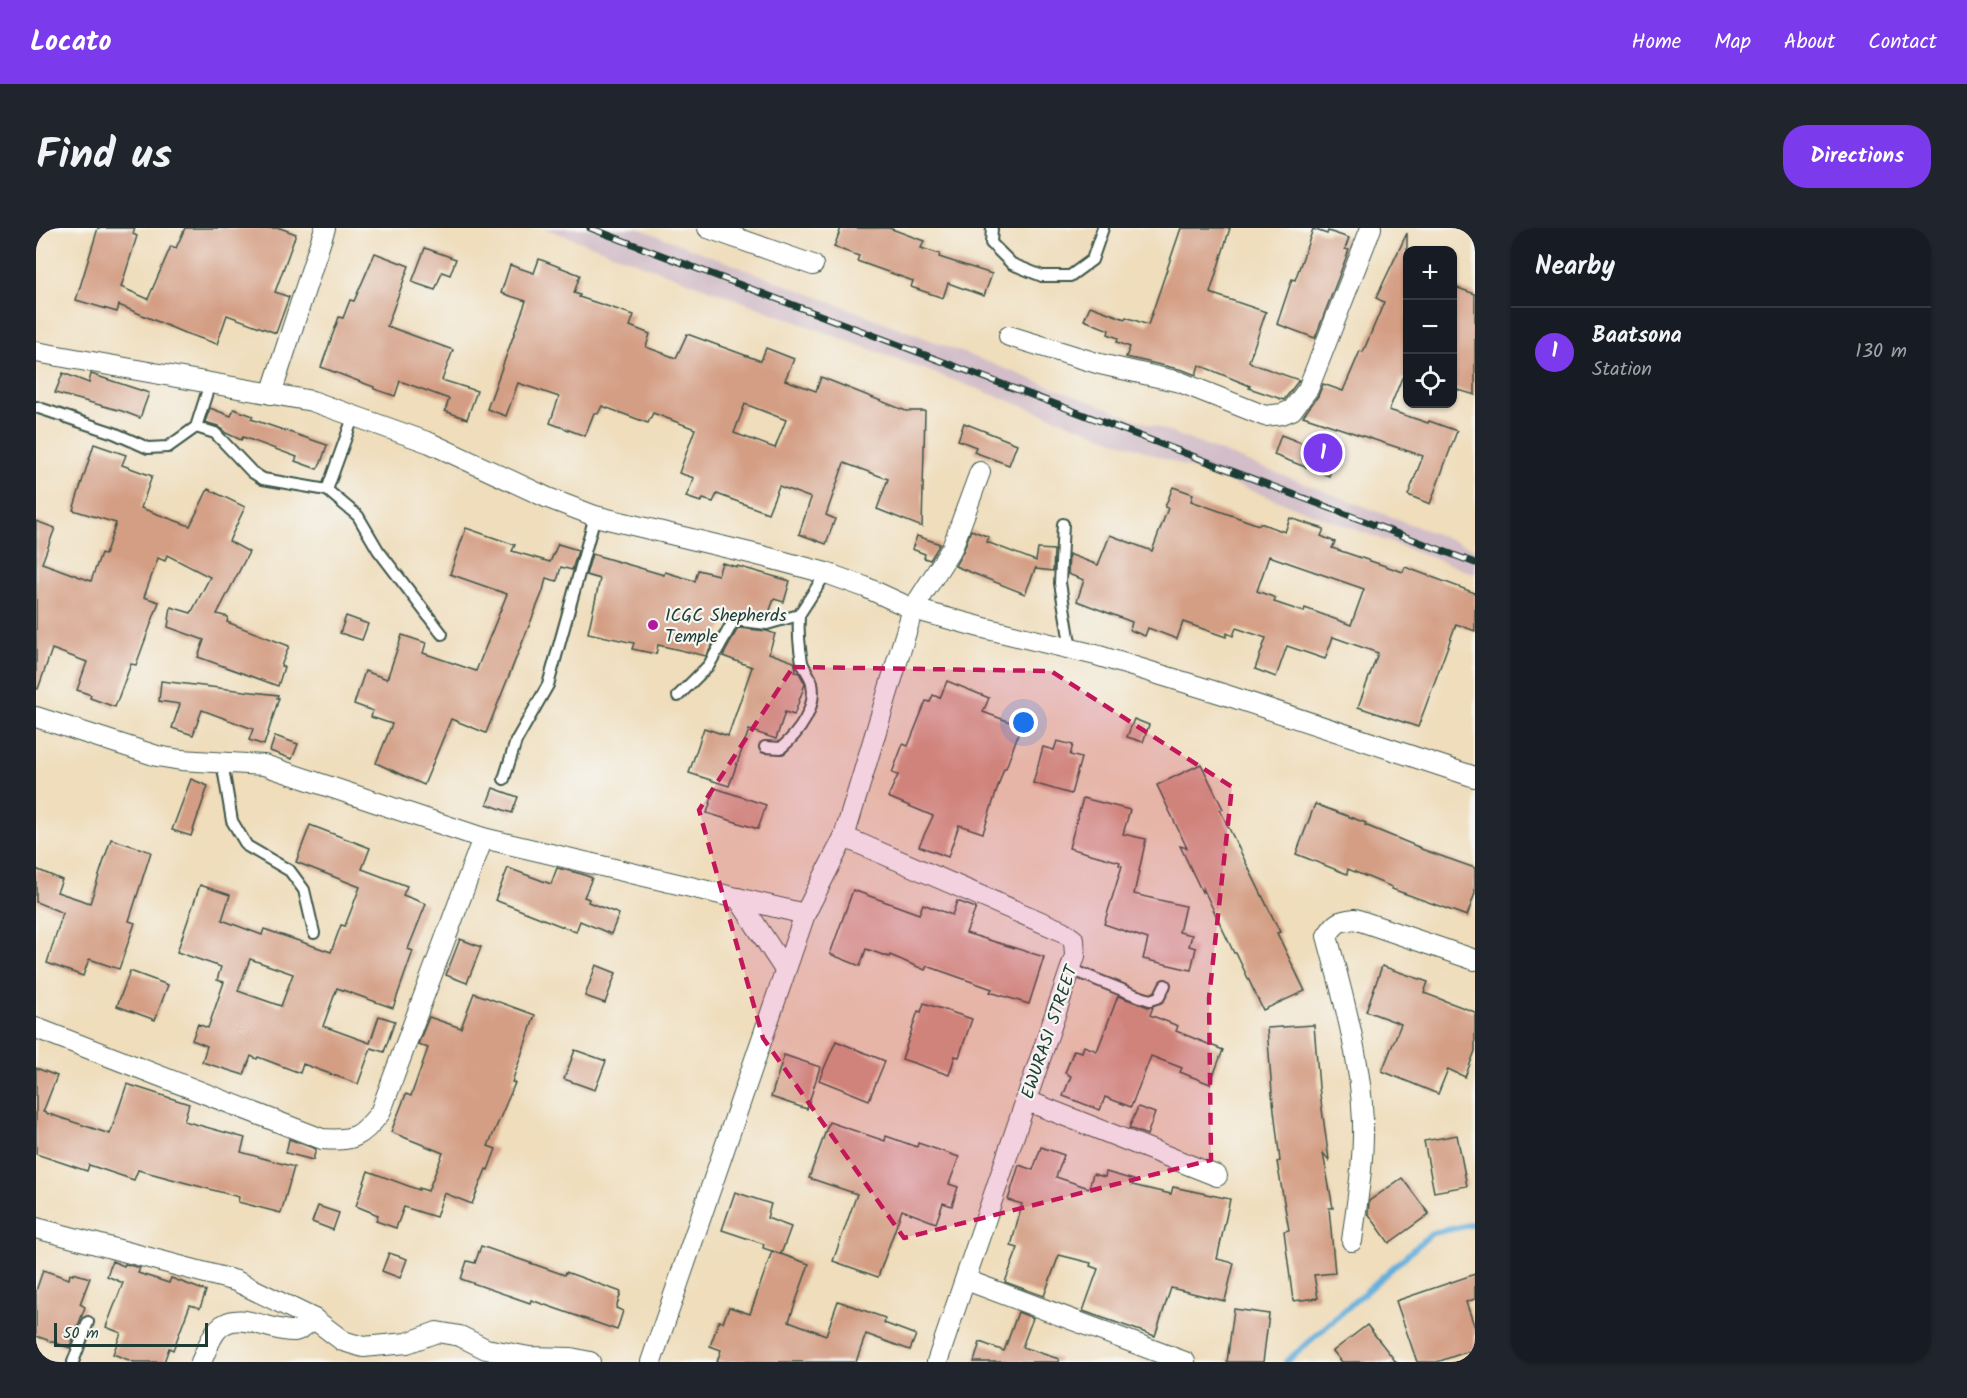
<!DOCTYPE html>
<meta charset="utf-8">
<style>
body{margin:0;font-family:Kalam,sans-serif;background:#20242c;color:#f1f3f6}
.controls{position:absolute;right:18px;top:18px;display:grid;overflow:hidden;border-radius:12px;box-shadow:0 2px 4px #0004}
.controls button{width:54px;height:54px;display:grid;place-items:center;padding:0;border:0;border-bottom:2px solid #363941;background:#171b24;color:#f1f3f6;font:30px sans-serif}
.scale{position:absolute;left:18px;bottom:15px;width:154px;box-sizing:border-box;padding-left:6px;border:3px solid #1f3d34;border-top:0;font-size:16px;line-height:21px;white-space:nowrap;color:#1f3d34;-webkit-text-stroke:4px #f6f6f2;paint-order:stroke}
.you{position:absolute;left:988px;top:495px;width:21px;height:21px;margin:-15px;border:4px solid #fff;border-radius:50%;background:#1a73e8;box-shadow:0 0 0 9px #1a73e833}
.badge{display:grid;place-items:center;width:39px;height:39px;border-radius:50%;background:#7c3aed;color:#fff;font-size:20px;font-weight:700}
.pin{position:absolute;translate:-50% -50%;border:3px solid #fff;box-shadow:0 2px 6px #0006}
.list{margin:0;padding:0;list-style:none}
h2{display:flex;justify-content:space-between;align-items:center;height:78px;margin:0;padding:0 24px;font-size:26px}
h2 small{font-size:20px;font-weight:400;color:#9ea1a6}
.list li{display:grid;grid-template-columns:39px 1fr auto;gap:18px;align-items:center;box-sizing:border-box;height:90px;padding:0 24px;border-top:2px solid #363941}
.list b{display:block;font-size:22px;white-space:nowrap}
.list p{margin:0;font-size:20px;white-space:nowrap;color:#9ea1a6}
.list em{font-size:20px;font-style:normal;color:#9ea1a6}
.icon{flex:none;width:33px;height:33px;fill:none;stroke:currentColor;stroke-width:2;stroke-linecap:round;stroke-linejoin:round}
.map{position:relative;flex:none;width:1439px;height:1134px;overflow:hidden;border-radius:24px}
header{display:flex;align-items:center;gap:36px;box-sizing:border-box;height:84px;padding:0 30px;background:#7c3aed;color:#fff}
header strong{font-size:28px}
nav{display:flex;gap:33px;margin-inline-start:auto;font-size:21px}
.intro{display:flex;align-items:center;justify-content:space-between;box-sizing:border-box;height:144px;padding:0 36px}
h1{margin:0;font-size:42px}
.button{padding:15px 27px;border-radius:24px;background:#7c3aed;color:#fff;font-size:21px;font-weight:700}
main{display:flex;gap:36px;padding:0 36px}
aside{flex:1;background:#171b24;border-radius:24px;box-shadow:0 2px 4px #0004}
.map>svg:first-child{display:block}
</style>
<header>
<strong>Locato</strong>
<nav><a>Home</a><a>Map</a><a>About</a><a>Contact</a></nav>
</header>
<div class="intro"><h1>Find us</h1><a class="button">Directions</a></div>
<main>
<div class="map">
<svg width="1439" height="1134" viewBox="0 0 1439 1134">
<rect width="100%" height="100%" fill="#f6f6f2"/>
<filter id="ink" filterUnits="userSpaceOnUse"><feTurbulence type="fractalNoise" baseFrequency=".0167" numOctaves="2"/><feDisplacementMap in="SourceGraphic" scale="12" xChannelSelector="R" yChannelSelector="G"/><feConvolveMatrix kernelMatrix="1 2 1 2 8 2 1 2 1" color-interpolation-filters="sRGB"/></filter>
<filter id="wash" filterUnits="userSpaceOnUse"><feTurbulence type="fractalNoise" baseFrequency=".008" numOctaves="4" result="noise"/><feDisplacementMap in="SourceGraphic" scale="24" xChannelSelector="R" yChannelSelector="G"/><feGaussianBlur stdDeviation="1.35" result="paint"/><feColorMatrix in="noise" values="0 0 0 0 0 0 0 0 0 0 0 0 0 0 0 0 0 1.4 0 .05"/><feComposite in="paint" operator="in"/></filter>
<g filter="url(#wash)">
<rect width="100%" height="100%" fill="#efddbb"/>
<path fill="#d2bdc8" d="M508,0H602L1439,321V346Z"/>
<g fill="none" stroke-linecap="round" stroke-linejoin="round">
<path stroke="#63afdc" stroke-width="6" d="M1250,1134L1396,1005L1439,996"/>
</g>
<g id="blocks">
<g fill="#d49e84" fill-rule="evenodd">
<path d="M62,0H99L97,6L101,8L85,59L112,71L135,18L140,20L149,0H244L260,6L239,64L253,69L240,105L191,87L181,116L146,104L83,77L81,84L40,72Z"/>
<path d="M805,0H853L888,13L885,20L904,26L903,29L956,46L948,68L912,55L907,70L875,59L877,53L821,33L823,28L798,19Z"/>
<path d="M1145,0H1194L1174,65L1230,84L1213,133L1217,136L1263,152L1248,172L1213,160L1214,158L1163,137L1160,147L1147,142L1090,129L1094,119L1081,114L1082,110L1072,106L1073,102L1048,92L1054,78L1089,91L1090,89L1112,97Z"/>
<path d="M1277,1L1291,6L1292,3L1313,10L1309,21L1313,22L1279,110L1241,96L1256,51L1259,52Z"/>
<path d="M1371,5V152L1366,150L1353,182L1392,195L1393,193L1421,203L1394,276L1372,267L1387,228L1267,188L1282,168L1287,156L1307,163L1324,123L1327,124L1348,74L1340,70Z"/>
<path d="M389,20L420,31L414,47L406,44L399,62L376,54Z"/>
<path d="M339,25L373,38L351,98L417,122L406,152L441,163L431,191L409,183L413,171L364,153L359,168L338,161V159L285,139L303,89L307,90L314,72L318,73Z"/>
<path d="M503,31L544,47L538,65L544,67L543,69L598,87L594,98L614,106L610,119L640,130L651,106L725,133L730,120L758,131L749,152L780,163L785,149L870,183H889L886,299L841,281L852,251L808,235L790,287L799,291L790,316L763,306L775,270L743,258L732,285L681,266L677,274L667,271L665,274L650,269L658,250L643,245L659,201L617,185L612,195L566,178L562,186L558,185L549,208L514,195L523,169L482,155L470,188L451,181L490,73L465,65L474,37L498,45ZM709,176L750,192L739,220L698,205Z"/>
<path d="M1416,58L1439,66V167L1416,160Z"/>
<path d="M27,145L53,155L55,146L113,165L104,190L86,183L19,165Z"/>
<path d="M174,180L195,188L198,181L217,188L215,191L291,217L285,235L281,241L259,233L261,229L207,209L205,212L190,205L182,198L169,194Z"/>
<path d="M928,195L981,216L973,237L938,224L940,219L922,212Z"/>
<path d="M1245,207L1300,228L1293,248L1238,227Z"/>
<path d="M58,216L90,227L86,237L116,248L105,280L154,298L172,261L209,279L193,313L213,324L181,386L192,389L191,394L253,418L245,438L248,439L242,458L162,429L168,412L132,399L135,379L155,385L174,349L131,327L129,333L122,330L108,369L123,374L100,437L95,436L79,479L54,470L55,467L41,462L51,434L16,421L2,461L0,460V293L19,300L6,335L55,353L65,325L69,327L80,295L37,282Z"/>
<path d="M1137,259L1157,266L1155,273L1223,297L1224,295L1249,304L1254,290L1288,301L1285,308L1299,314L1296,320L1367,344L1369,339L1439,365V403L1420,396L1382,499L1322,479L1342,425L1297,409L1289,431L1251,418L1240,449L1219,441L1230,410L1200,400L1197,408L1191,405L1190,409L1147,394L1141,411L1112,400L1109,408L1094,402L1096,394L1041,373L1048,352L1032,346L1033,326L1062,337L1074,307L1116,323L1132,280L1129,279ZM1233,328L1328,361L1315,397L1269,380L1268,384L1238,374L1240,370L1221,363Z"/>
<path d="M430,300L479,317L476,323L514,334L522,316L542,322L536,342L525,339L521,353L510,350L507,363L450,505L415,491L388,557L340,535L356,496L335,489L337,483L318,476L329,443L351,451L366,407L390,415L387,425L440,443L471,366L414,346Z"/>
<path d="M935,302L953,309L951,314L1000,333L1002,321L1018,322L1017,343L1000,341V339L989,366L919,338L927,324Z"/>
<path d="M881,308L904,316L894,332L888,330L889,326L876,321Z"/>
<path d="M556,326L628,347L629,344L659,353L662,342L682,347L686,335L701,339V338L754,353L748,374L738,371L732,388L699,385L694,386L670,428L622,417L620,426L596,421L598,415L552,405L564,351L550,347Z"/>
<path d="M310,388L332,396L326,412L304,405Z"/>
<path d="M702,400L731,403L739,406L733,425L758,434L760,440L759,444L763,445L769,456L758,487L749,484L740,511L713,502L693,558L653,545L668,500L692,508L716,439L687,428Z"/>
<path d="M125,453L242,467L241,470H243L228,517L213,512L217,501L166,482L157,507L136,500L144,476L123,473Z"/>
<path d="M911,453L953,470L947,484L985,498L970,540H968L947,605L923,597L912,629L883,618L897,588L852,569L862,547L856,545L867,516L872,518L890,473L894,474L897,467L904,470Z"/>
<path d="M1098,491L1113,497L1107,514L1091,509Z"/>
<path d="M239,508L262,516L256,531L234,523Z"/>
<path d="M1021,513L1037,517L1034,527L1045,530L1035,566L997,555L1007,519L1018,522Z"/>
<path d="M1165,536L1187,581L1184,582L1244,704L1241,705L1269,763L1227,782L1200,725H1198L1167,660L1166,664L1144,618L1151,620L1121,557Z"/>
<path d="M155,551L172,558L155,608L136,602Z"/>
<path d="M457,560L482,569L476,585L451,576Z"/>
<path d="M679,560L730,577L722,601L671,585Z"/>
<path d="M1047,570L1094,582L1087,606L1110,611L1098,666L1149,678L1143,704L1156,707L1153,718L1160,720L1155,742L1107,731L1112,711L1068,696L1086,638L1083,637L1084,634L1033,620Z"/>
<path d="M1279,576L1330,595L1329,597L1385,620V621L1439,640V665L1431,688L1356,661V659L1312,641L1311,646L1260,626Z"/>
<path d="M274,597L334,620L326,641L371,658L367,667L390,676L372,721L377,723L357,780L301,760L287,798L334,815L343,788L359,793L348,824L335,820L322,856L267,836L264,845L222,829L221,831L215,828L208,847L166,834L171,818L156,812L162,796L172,800L188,754L181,752L185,739L141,724L164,657L194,667L186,692L226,707L228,701L295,724L305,697L309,698L324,659L260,634ZM214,731L257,746L245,778L202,763Z"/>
<path d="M75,611L115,624L93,693L99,695L83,741L53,731L47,748L11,735L27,685L0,674V641L26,652L21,664L54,675Z"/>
<path d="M472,640L515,656L521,640L546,646L556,650L548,669L553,671L552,674L583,686L575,706L544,693L540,704L459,672Z"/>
<path d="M817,662L883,686L887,676L916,687L921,673L940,680L930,705L1008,729L993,776L954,764L956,761L891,738L889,742L854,727L853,729L830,721L824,738L794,726Z"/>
<path d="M424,711L445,719L431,755L410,747Z"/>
<path d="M560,737L580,745L569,775L549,768Z"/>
<path d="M1346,738L1392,754L1388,765L1439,784V823L1429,849L1412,841L1402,866L1346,843L1365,796L1330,783Z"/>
<path d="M94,743L132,757L119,792L81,778Z"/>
<path d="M438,765L499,787L476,854L479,855L452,918L460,921L452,942L450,941L436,976L408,965L400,989L368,979L360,1000L340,993L342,987L320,978L332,943L383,962V960L392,963L407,925L355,904L370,866L375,868L392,820L382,816L393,789L425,800Z"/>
<path d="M1082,768L1112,779H1117L1114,787L1142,798L1140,803L1187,822L1174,856L1144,844L1146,840L1115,828L1095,879L1069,869L1064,882L1027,868L1035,848L1029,845L1038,822L1046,824L1048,818L1061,823Z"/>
<path d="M888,775L936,791L923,829L919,828L913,847L866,831L882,783L885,784Z"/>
<path d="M1278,797L1283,859L1293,932L1287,925L1297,980H1293L1299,1045L1278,1047L1282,1070L1257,1073L1248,1003L1253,1002L1241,934L1244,933L1236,865L1231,800Z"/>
<path d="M800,813L849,833L833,872L783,852Z"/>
<path d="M539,822L570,833L559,862L528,851Z"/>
<path d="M748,827L784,839L771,881L735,869Z"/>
<path d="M0,840L21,848L7,884L74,906L91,856L153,876L148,893L209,910L205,924L258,939L245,985L202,974L203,969L102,942L98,952L53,937L51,943L0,926Z"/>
<path d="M1102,879L1119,885L1111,907L1093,900Z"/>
<path d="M793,894L849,913L850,908L881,919L882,915L923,929L913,956L922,959L916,978L907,975L900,995L866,982L842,1049L797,1033L821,966L773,950Z"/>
<path d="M1421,907L1431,958L1398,964L1388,913Z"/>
<path d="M253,911L280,921L277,932L250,925Z"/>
<path d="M1005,919L1028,927L1020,949L1053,960L1057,946L1069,949L1070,944L1098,952L1096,957L1135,966L1137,959L1194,971L1181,1031L1198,1035L1189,1073L1135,1060L1119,1108L1047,1083L1062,1041L1054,1038L1055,1035L1023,1027L1008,1068L969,1054L982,1020L975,1018L986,976L972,972L983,937L997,942Z"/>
<path d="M1366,950L1393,986L1353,1015L1332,985L1333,973Z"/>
<path d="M699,964L735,976L731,990L755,999L745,1026L727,1020L728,1016L686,1002Z"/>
<path d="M282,978L303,985L297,1002L276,994Z"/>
<path d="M445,1018L529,1047L530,1044L585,1064L580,1080L587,1083L581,1102L495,1072L494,1075L425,1051L431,1033L439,1035Z"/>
<path d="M736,1023L773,1036L753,1093L790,1107L802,1073L849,1090L848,1095L880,1107L874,1122L830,1106L820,1134H681L685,1122L674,1118L683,1093L687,1094L693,1079L714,1086Z"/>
<path d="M353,1025L371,1031L364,1050L346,1043Z"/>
<path d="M76,1033L88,1038L89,1036L104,1040L102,1045L133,1055L135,1050L170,1063L164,1080L154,1077L137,1122L133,1120L128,1134H98L77,1126L85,1105L70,1099L87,1055L71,1048Z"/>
<path d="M7,1042L33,1051L34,1046L37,1047V1045L54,1050L44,1076L49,1079L34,1120L0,1108V1063Z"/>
<path d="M1439,1046V1071L1430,1074L1439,1100V1121L1401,1134H1381L1360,1073Z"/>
<path d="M1198,1081L1233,1086L1227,1134H1191Z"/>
<path d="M982,1084L997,1090L986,1119L1023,1131L1022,1134H938L944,1114L968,1123Z"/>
<path d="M1331,1097L1360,1134H1306L1297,1123Z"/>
</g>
</g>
</g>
<g filter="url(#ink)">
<use href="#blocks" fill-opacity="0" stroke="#3e5548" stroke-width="1.5"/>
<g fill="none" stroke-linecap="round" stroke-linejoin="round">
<g stroke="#3e5548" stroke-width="14">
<g id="lane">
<path d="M956,0L955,15L976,36L1006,48H1034L1056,32L1067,0"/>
<path d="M0,179L78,205L112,220L132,219L160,199L174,155"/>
<path d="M318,187L291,262L322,288L342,322L406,406"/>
<path d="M160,199L179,205L216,244L227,251L291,262"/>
<path d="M1027,296L1024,355L1035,421"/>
<path d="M642,468L673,437L698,392L731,396L763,387L790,345"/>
<path d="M729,519L745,520C763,505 781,480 776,455C774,447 768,441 766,434C763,418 762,403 763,387"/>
<path d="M186,534L196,593L211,618L254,643L268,662L278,705"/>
<path d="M468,551L480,513L512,457L559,288"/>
<path d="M1034,741L1099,767L1114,772L1123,769L1129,757"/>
<path d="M37,1134L52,1094"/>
</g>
</g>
<g stroke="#3e5548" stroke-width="22">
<g id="street">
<path d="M672,0L777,37"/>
<path d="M973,108L1064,136L1144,154L1229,188L1246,186L1256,182L1272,161L1335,0"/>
<path d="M0,124L276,173L394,215L512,270L559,288L718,326L790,345L829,359L877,381L948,400L1060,427L1190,467L1439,549"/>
<path d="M235,166L289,0"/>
<path d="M0,489L121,528L145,532L228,537L447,610L769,686"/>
<path d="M808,609L1026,703L1038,712L1039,728L901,1134"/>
<path d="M702,670L749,742"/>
<path d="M0,800L286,911C317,913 324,910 344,885L447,610"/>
<path d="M989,872L1181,948"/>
<path d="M0,1000L200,1053L278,1091L307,1113L327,1119L371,1115L401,1104L424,1108L450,1121L493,1129L535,1130L554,1134"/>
<path d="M1316,1013C1321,973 1328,934 1327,894C1325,832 1307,768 1291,708C1300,694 1302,693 1319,691L1439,732"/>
<path d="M930,1052L1149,1134"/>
<path d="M165,1134C170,1124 174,1109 182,1101C202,1080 235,1105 259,1103C265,1102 273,1094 278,1091"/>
<path d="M615,1134L769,686L808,609L877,381L916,320L944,244"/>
</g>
</g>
<use href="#lane" stroke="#fff" stroke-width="10"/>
<use href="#street" stroke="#fff" stroke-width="20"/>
<g stroke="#1f3d34" stroke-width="7">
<path id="rail" d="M554,0L1439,335"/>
</g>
<use href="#rail" stroke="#f6f6f2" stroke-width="4.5" stroke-dasharray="14" stroke-linecap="butt"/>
</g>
</g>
<path fill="#c2185b" fill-opacity="0.2" stroke="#c2185b" stroke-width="4.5" stroke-dasharray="12 8" stroke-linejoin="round" d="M757,439L1015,443L1196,559L1173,770L1175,932L868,1010L727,810L663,582Z"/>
<circle fill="#b5179e" stroke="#f6f6f2" stroke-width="2" cx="617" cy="397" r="6"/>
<g text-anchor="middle" stroke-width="4.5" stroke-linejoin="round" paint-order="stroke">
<g font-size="18" fill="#1f3d34" stroke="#f6f6f2" text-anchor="start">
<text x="629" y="393">ICGC Shepherds<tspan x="629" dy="21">Temple</tspan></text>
</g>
<g font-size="18" fill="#1f3d34" stroke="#f6f6f2">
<text transform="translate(1013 804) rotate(-71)" y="6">EWURASI STREET</text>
</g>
</g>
</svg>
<div class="controls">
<button>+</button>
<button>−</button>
<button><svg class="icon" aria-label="locate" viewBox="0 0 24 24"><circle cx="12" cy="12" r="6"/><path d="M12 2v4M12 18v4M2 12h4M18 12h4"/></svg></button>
</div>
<div class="scale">50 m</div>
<div class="you"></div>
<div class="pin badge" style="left:1287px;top:225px">1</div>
</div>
<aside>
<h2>Nearby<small></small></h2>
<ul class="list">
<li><span class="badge">1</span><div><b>Baatsona</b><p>Station</p></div><em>130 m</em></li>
</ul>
</aside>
</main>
